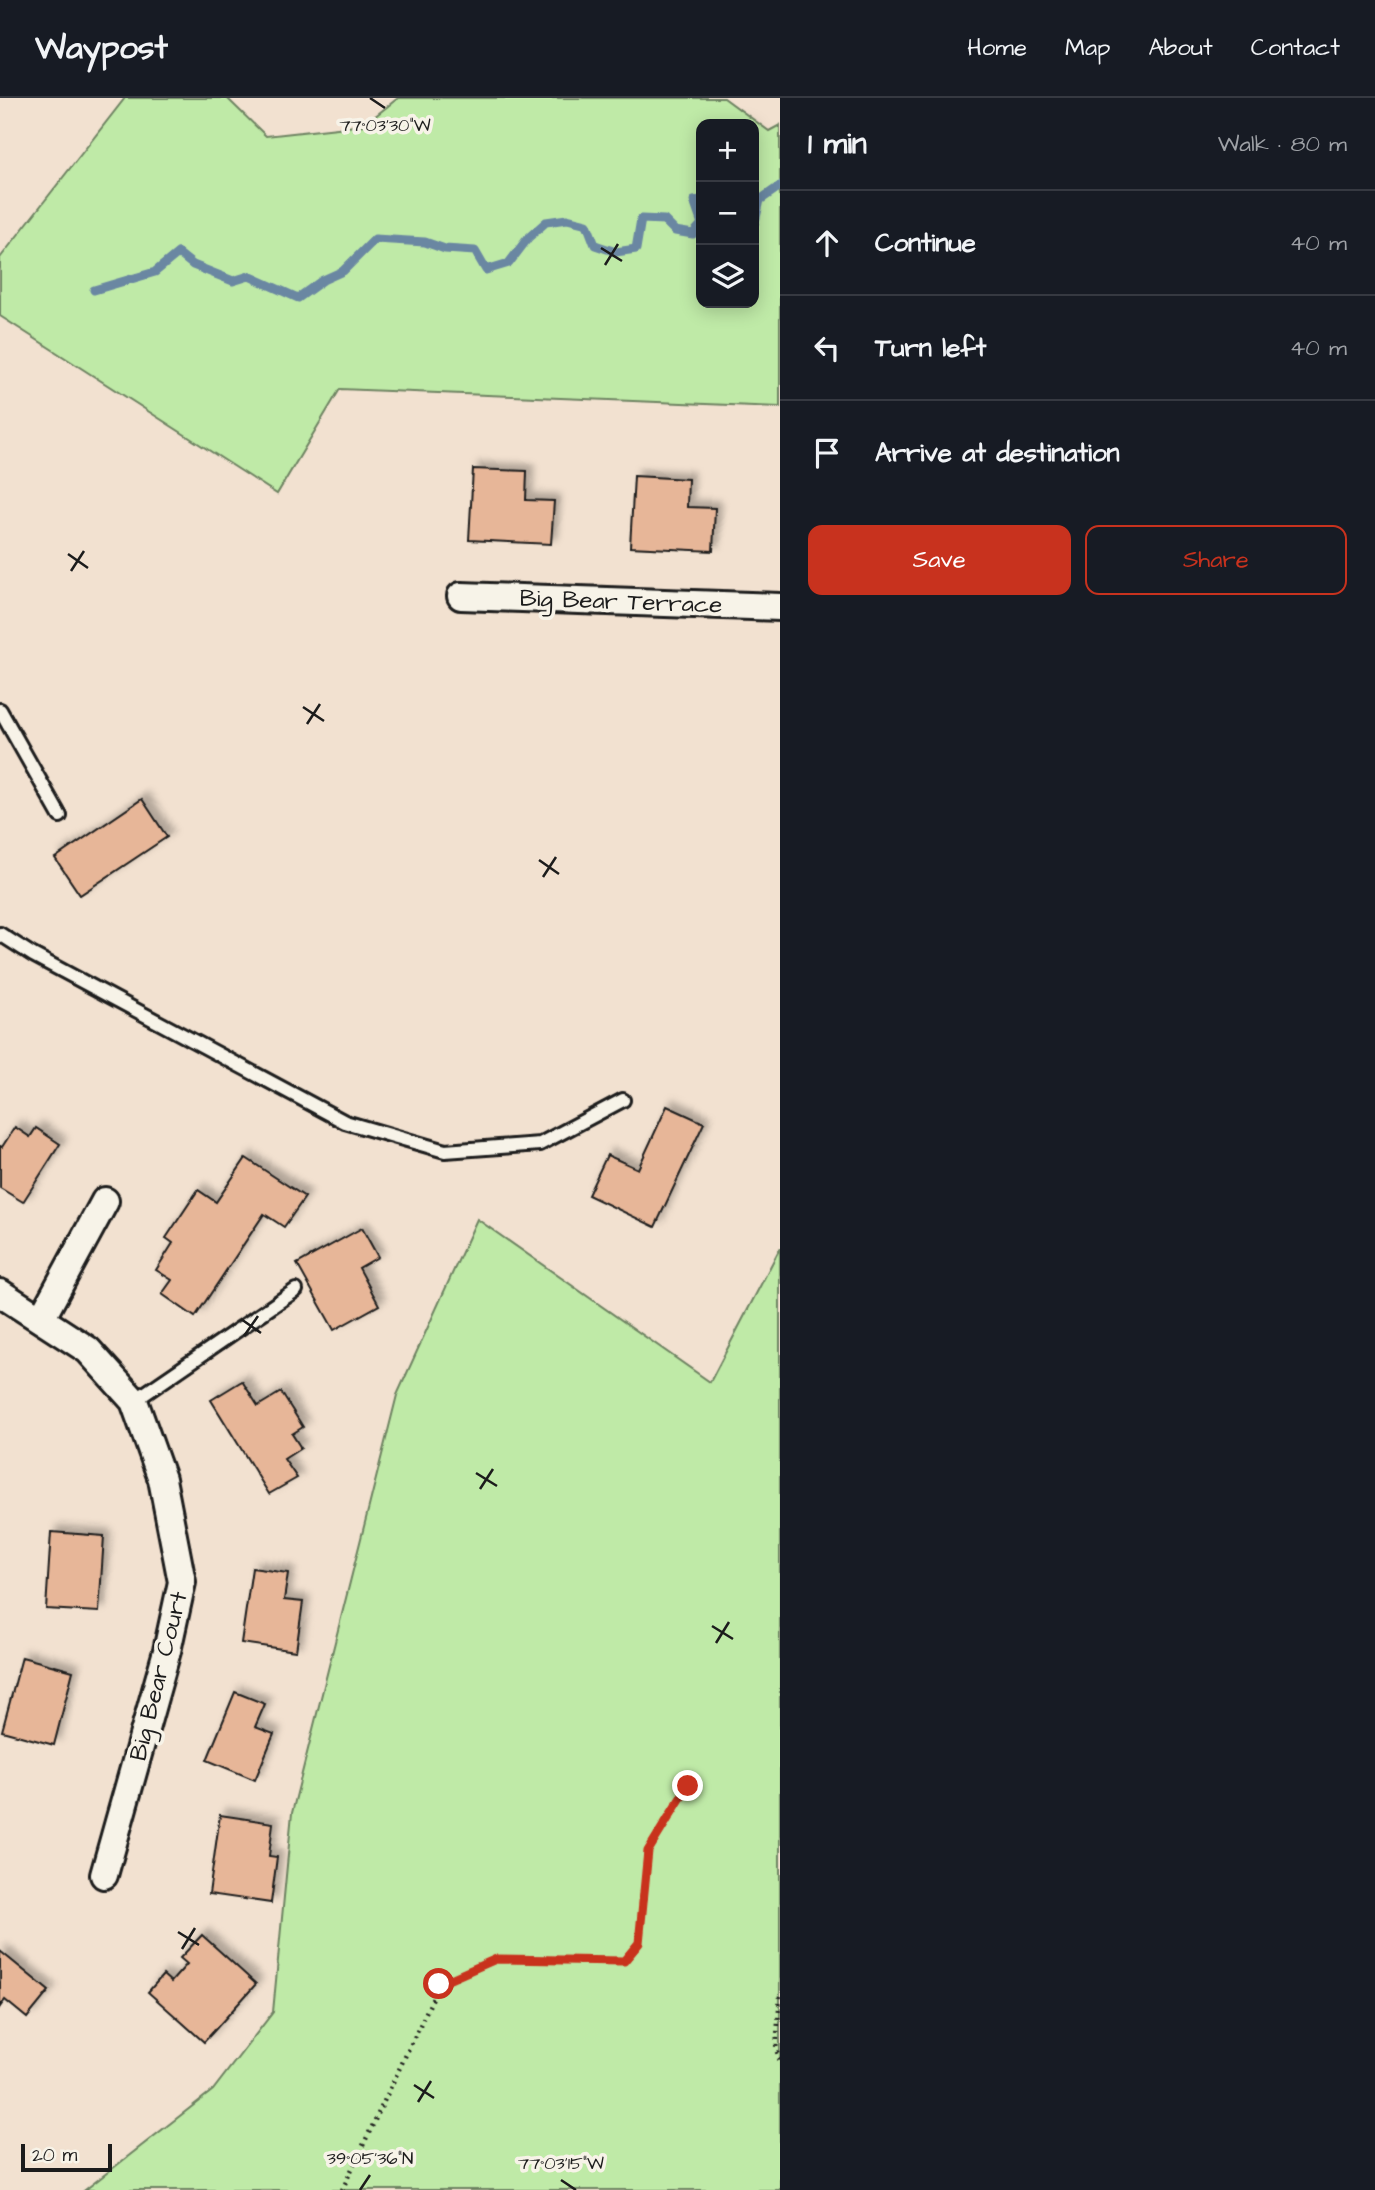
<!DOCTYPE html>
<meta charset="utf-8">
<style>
body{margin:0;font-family:"Architects Daughter",sans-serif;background:#20242c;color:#f1f3f6}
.controls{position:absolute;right:21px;top:21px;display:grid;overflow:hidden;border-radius:14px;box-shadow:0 4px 18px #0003}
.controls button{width:63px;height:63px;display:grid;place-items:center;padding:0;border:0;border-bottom:2px solid #363941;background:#171b24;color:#f1f3f6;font:35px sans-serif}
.scale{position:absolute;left:21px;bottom:18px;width:91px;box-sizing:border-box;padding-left:7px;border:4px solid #1c1c1c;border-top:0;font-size:19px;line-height:24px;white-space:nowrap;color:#1c1c1c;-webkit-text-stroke:5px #f7f3e8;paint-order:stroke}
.stop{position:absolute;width:21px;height:21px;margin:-16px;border:5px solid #c8321e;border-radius:50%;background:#fff}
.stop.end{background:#c8321e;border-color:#fff;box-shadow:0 2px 7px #0008}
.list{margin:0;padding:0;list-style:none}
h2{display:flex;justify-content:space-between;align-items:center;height:91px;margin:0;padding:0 28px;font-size:30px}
h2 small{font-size:23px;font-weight:400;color:#9ea1a6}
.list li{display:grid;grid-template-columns:46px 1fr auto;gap:21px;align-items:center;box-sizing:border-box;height:105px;padding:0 28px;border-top:2px solid #363941}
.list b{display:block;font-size:26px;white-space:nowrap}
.list em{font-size:23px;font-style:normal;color:#9ea1a6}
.actions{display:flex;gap:14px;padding:21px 28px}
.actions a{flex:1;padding:16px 0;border:2px solid #c8321e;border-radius:14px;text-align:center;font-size:24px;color:#c8321e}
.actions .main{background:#c8321e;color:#fff}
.icon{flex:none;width:38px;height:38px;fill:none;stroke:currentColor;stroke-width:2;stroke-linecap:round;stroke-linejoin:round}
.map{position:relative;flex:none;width:780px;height:2092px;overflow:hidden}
header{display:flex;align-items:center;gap:42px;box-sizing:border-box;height:98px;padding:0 35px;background:#171b24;border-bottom:2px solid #363941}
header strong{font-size:33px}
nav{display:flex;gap:38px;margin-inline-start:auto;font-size:24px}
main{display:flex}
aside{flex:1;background:#171b24}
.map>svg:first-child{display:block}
</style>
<header>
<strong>Waypost</strong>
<nav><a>Home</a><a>Map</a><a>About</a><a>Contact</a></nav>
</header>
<main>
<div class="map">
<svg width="780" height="2092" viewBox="0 0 780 2092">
<defs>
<filter id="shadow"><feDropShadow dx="6" dy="-6" stdDeviation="3.5" flood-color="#0004"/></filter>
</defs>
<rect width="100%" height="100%" fill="#f2e1d0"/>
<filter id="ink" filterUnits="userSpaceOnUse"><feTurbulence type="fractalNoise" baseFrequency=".0143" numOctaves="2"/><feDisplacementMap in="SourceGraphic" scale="14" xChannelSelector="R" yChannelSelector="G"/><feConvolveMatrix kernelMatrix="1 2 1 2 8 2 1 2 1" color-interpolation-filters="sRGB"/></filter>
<g filter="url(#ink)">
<g fill="#bfeaa7" stroke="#6e8362" stroke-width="2" fill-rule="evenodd">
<path d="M125,0H227L266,38L364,27L398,0H724L769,33L780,27V309L340,291L277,396L0,218V160ZM754,26V205H701V26Z"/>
<path d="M477,1121L710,1284L780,1150V2092H85L213,1992L273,1914L292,1715L397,1297Z"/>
</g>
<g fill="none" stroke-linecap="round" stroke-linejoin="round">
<g stroke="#6a87a2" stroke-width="9">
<path d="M701,102L694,103L701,123"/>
<path d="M754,122L755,124L760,102L780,88"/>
<path d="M94,192L155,174L178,155L193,167L233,183L249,178L298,200L323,182L343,173L375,141L425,144L445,151L475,153L486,172L509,165L528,140L546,124L567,121L587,126L595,147L616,154L636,151L641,121L664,122L675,133L693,136L701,127"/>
</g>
</g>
<g fill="#e7b698" stroke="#1c1c1c" stroke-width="2" filter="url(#shadow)">
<path d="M473,371L527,373L526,402L554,403L551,446L469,442Z"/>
<path d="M634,378L688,381L687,409L715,410L713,453L630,449Z"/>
<path d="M142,701L167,739L80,797L55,760Z"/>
<path d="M667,1008L704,1025L655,1129L588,1097L607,1057L638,1071Z"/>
<path d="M15,1029L30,1039L36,1030L60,1046L23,1104L0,1090V1048L2,1049Z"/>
<path d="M246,1060L305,1099L284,1129L264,1116L195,1219L162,1196L172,1182L156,1172L173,1145L166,1140L198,1092L216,1104Z"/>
<path d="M362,1130L378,1159L359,1170L379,1207L334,1232L297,1166Z"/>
<path d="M242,1283L258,1308L281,1294L303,1329L292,1336L301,1350L284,1361L297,1380L269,1396L211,1302Z"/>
<path d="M51,1434L104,1438L99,1514L46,1511Z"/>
<path d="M252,1470L288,1475L284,1502L303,1504L296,1553L241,1545Z"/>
<path d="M22,1559L73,1573L54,1647L2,1633Z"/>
<path d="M235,1594L265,1606L255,1629L274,1636L255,1682L207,1662Z"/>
<path d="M220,1717L273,1725L269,1758L277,1759L271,1805L209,1796Z"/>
<path d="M202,1837L256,1886L204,1944L148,1894L163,1877L171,1884L187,1866L180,1860Z"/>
<path d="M0,1853L49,1893L27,1920L5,1902L0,1909Z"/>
</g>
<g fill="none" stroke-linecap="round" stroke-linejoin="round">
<g stroke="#1c1c1c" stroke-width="18">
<g id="lane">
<path d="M0,612L60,718"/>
<path d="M0,836L33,857L345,1024L445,1053L540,1046L623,1002"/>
<path d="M134,1303L296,1192"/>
</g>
</g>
<g stroke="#1c1c1c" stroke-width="32">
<g id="street">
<path d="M461,498L780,509"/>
<path d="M0,1195L88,1252L134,1303L162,1381L182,1484L167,1553L104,1777"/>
<path d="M41,1221L105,1103"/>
</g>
</g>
<g stroke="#1c1c1c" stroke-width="4.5" stroke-dasharray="2 5" stroke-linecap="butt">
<path d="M780,1898L776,1951L780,1963"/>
<path d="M342,2092L439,1887L496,1861L624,1863L639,1845L648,1753L688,1688"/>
</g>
<use href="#lane" stroke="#f7f3e8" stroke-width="12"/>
<use href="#street" stroke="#f7f3e8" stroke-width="26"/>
</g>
</g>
<g fill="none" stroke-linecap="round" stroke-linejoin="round" filter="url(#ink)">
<path stroke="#c8321e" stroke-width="9" d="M439,1886L496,1861L624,1863L639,1845L648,1753L688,1688"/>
</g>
<path fill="none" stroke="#1c1c1c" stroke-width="2.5" d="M370,0L385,10M601,150L622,163M605,167L618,146M68,456L88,470M71,473L84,453M303,609L324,623M307,626L320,606M539,762L559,776M543,779L556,759M241,1221L261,1235M244,1238L258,1218M476,1375L497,1388M480,1391L493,1371M712,1528L733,1541M716,1545L729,1524M178,1834L199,1847M182,1851L195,1830M414,1987L434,2000M418,2004L431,1983M561,2082L576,2092M360,2092L370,2077"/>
<g text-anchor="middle" stroke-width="7" stroke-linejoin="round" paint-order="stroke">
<g font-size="24" fill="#1c1c1c" stroke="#f7f3e8">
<text transform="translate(621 503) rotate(2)" y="8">Big Bear Terrace</text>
<text transform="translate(158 1578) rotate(-76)" y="8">Big Bear Court</text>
</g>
</g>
<g font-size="18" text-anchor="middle" fill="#1c1c1c" stroke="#f7f3e8" stroke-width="7" stroke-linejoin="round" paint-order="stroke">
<text x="385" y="33">77°03'30"W</text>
<text x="370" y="2066">39°05'36"N</text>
<text x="561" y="2071">77°03'15"W</text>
</g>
</svg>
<div class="controls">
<button>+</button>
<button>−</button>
<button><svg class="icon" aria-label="layers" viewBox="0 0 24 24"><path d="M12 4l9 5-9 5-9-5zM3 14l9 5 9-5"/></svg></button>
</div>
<div class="scale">20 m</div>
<div class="stop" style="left:439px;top:1886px"></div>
<div class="stop end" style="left:688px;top:1688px"></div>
</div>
<aside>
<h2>1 min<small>Walk · 80 m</small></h2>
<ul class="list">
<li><svg class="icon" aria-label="ahead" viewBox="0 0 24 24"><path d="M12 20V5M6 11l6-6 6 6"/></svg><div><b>Continue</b></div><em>40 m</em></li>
<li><svg class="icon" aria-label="left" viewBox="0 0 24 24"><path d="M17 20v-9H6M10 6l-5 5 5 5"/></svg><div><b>Turn left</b></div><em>40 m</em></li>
<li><svg class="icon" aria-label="arrive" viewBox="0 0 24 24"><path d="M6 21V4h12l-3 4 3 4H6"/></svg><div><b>Arrive at destination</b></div></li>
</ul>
<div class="actions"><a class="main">Save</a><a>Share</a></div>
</aside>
</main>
